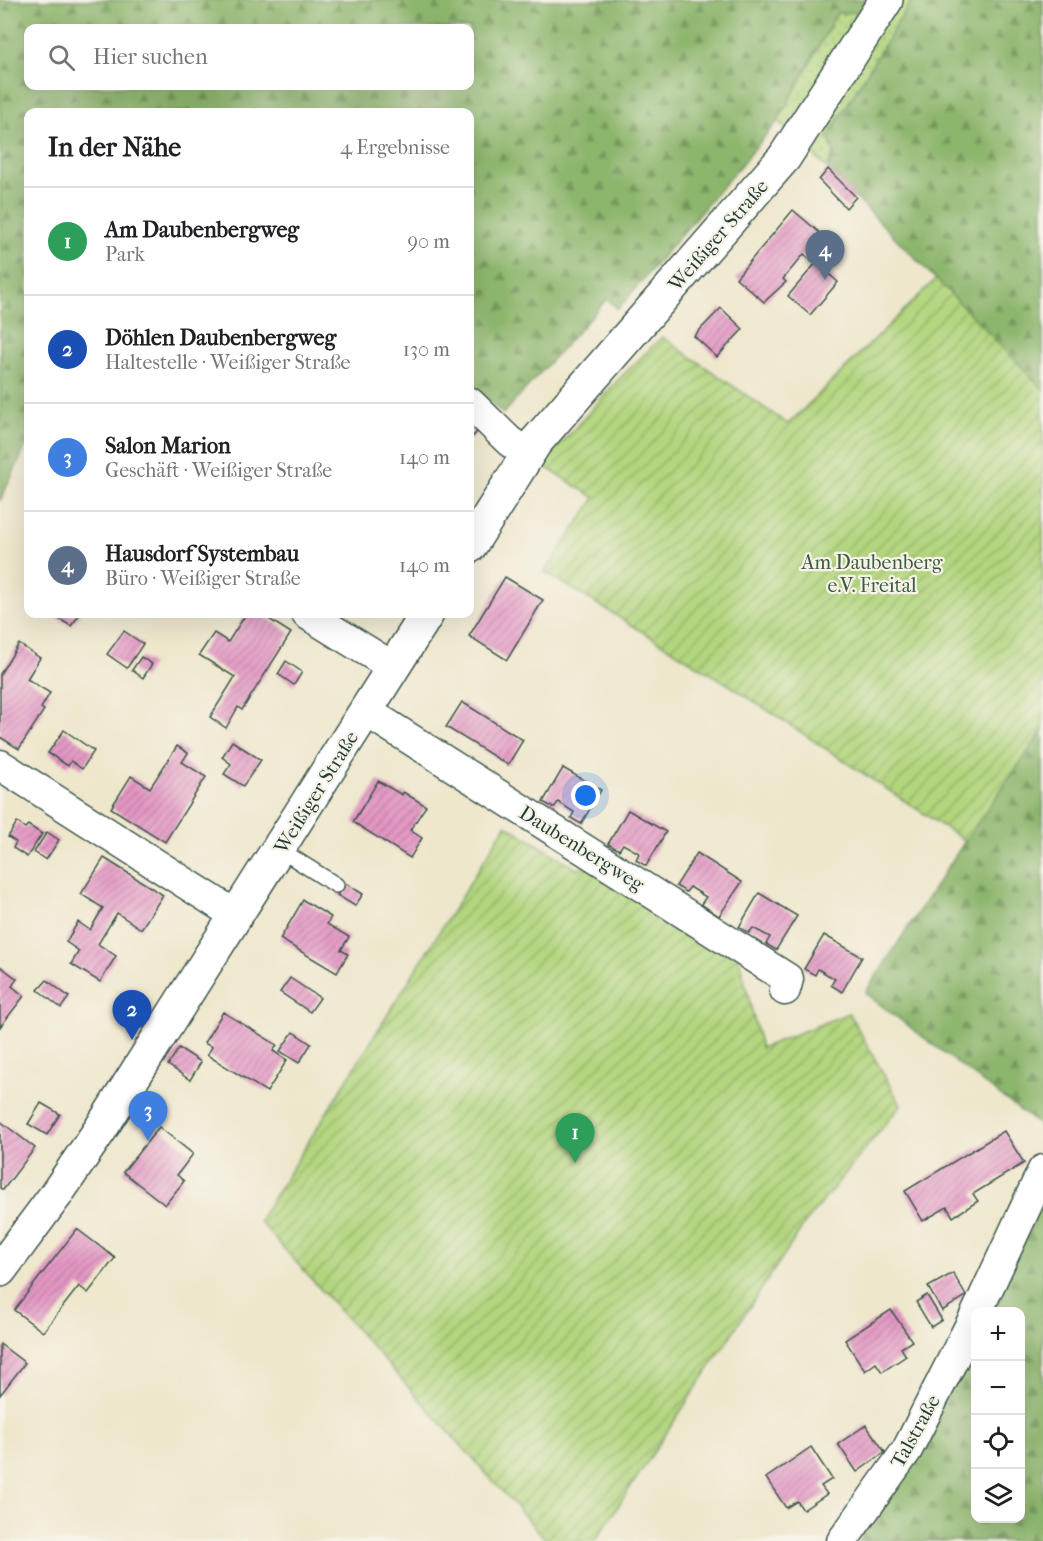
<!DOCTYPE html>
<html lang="de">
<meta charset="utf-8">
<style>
body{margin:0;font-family:"IM FELL French Canon",serif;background:#f2f2f2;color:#202124}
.controls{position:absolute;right:18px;bottom:18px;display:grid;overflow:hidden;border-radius:12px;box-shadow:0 6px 24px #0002}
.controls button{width:54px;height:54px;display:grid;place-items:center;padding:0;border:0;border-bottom:2px solid #e0e0e0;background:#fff;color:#202124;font:30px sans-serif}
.you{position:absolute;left:586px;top:796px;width:21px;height:21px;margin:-15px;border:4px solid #fff;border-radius:50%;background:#1a73e8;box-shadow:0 0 0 9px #1a73e833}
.badge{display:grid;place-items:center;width:39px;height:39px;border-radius:50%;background:#0b8043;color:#fff;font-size:20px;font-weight:700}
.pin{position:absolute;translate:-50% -50px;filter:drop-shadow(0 2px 3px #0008)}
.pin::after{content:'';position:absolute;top:32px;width:21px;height:18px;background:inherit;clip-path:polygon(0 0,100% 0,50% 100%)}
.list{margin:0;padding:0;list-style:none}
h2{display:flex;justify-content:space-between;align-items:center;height:78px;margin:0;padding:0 24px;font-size:26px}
h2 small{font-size:20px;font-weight:400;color:#757577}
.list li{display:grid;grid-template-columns:39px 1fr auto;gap:18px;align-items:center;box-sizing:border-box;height:108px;padding:0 24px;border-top:2px solid #e0e0e0}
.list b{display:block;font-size:22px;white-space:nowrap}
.list p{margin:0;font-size:20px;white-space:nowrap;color:#757577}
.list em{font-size:20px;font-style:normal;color:#757577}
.icon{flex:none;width:33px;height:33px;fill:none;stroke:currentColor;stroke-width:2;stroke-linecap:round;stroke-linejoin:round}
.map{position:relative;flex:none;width:1043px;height:1541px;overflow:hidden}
.search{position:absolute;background:#fff;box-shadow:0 6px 24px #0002;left:24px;top:24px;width:450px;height:66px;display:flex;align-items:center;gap:15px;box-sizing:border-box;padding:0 21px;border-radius:12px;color:#757577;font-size:22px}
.panel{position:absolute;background:#fff;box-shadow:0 6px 24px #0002;left:24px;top:108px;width:450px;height:510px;border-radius:12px}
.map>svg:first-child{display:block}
</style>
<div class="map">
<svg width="1043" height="1541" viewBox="0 0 1043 1541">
<defs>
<pattern id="grass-dots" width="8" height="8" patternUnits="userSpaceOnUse" patternTransform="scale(1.5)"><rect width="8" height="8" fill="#b2d57e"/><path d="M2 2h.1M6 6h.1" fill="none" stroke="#90ae68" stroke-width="1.8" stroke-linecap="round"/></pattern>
<pattern id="forest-firs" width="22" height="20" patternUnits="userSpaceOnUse" patternTransform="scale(1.5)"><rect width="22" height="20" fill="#8db66d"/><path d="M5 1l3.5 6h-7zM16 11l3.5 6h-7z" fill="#73955a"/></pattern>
<pattern id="garden-furrows" width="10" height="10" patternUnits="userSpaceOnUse" patternTransform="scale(1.5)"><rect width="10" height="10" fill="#b2d57e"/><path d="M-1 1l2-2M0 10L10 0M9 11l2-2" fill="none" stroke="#90ae68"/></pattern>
<pattern id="building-hatch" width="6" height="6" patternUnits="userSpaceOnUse" patternTransform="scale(1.5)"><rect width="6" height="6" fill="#e497c4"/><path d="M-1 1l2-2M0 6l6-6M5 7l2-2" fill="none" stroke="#b87ca0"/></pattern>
</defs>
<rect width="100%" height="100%" fill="#f7f3e8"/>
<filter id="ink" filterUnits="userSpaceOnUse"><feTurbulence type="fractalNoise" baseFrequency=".0167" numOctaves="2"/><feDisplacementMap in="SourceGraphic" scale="12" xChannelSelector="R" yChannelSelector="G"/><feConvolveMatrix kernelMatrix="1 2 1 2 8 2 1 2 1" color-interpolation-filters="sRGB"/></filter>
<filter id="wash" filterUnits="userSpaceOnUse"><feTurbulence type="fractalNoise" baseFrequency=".008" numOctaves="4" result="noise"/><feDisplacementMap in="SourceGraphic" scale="24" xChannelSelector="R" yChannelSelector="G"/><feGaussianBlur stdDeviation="1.35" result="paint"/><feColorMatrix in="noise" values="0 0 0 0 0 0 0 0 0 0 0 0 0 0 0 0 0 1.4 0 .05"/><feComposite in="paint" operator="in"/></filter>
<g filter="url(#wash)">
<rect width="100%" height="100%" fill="#eee7cc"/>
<path fill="url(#grass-dots)" stroke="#688959" stroke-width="1.5" d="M867,0H912L828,136L834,152L828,169L778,121L837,13L858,11Z"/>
<g fill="url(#forest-firs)" stroke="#567a50" stroke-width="1.5" fill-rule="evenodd">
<path d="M0,0H867L858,12L837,13L778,121L618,309L607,299L503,414L470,383V112H28V442L0,501ZM28,28H470V86H28Z"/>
<path d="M912,0H1043V389L828,169L834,152L828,136Z"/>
<path d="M1043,730V1128L865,993L965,841Z"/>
<path d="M1043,1203V1541H859L975,1338L976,1518H1020V1312L989,1311Z"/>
</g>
<g fill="url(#garden-furrows)" stroke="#688959" stroke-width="1.5">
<path d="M936,279L1043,389V730L965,841L731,686L545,572L595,498L542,465L613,385L662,337L788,424Z"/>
<path d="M506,825L577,869L586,866L739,958L761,1048L849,1013L901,1105L805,1223L595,1541H547L259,1221Z"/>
</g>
<g id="blocks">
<g fill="url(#building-hatch)">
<path d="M828,169L856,197L846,208L819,180Z"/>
<path d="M793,210L821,234L813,243L822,250L812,262L804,254L783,279L786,282L764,302L736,278Z"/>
<path d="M816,263L838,282L810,315L788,296Z"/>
<path d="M721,308L743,329L717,357L694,336Z"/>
<path d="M470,415L482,426L470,440Z"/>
<path d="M505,577L543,600L507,660L469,636Z"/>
<path d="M51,614H80L71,626Z"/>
<path d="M246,614H261L291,633L242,710L238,707L226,728L210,717L235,677L199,655L214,633L228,642Z"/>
<path d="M124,631L143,644L127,668L107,654Z"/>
<path d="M19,644L40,658L27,679L50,693L41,708L44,710L19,749L0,737V674Z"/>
<path d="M141,657L152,664L143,678L132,670Z"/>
<path d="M286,661L302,672L294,685L278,674Z"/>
<path d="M462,702L523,740L508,765L446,727Z"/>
<path d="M64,730L94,751L82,769L71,761L68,766L48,753Z"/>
<path d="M232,741L261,760L243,786L224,774L231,764L222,757Z"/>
<path d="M177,746L188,753L182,762L206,777L165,842L111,808L131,776L150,788Z"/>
<path d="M563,768L601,790L581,824L571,818L574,812L558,802L554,808L543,802Z"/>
<path d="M378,781L402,795L403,792L426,806L410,830L422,838L410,858L353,822Z"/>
<path d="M628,810L666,832L646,866L636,860L639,853L623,844L619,850L608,844Z"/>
<path d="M17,822L25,828L28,825L42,834L27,857L13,848L16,842L8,837Z"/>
<path d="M47,832L59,840L46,860L34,852Z"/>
<path d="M697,853L742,882L719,916L701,904L706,897L690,887L686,892L676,886Z"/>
<path d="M104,858L163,895L141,929L117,913L98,944L116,956L100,982L71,964L79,951L66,942L78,922L90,930L103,908L81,894Z"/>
<path d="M345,883L363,894L355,906L337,895Z"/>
<path d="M759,893L797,916L776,950L766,944L770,937L753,928L749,933L739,927Z"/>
<path d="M303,900L331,917L327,924L349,937L341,950L348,954L337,973L280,939Z"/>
<path d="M824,935L862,957L842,992L831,985L835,979L818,969L815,975L804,969Z"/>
<path d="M0,966L17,979L12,986L24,996L0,1027Z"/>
<path d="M290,978L320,998L310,1012L280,992Z"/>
<path d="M47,980L69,997L61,1008L38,990Z"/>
<path d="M223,1012L277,1045L273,1051L287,1060L267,1092L207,1055L212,1047L204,1043Z"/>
<path d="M293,1032L311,1044L299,1063L280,1051Z"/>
<path d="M179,1048L201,1062L190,1080L168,1065Z"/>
<path d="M41,1103L60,1114L47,1135L28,1124Z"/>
<path d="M0,1121L35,1148L3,1190L0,1188Z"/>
<path d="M159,1127L193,1154L177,1175L184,1181L165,1205L123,1172Z"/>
<path d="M1004,1131L1024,1163L973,1194L978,1201L953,1217L947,1207L923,1221L905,1191Z"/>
<path d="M77,1229L115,1258L88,1293L79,1286L43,1332L14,1310Z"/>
<path d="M953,1273L966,1296L942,1311L928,1287Z"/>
<path d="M927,1295L942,1320L931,1327L916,1302Z"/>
<path d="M891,1310L912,1341L901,1348L906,1356L882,1372L876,1363L865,1371L845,1340Z"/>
<path d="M0,1344L25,1363L0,1395Z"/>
<path d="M866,1425L885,1452L857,1472L838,1444Z"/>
<path d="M811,1447L832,1479L821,1486L827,1494L803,1510L797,1501L786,1508L766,1478Z"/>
</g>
</g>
</g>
<g filter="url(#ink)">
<use href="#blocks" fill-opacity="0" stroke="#3e564b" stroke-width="1.5"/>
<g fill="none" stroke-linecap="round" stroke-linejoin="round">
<g stroke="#3e564b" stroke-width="18">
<path id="service" d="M279,849L336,885"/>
</g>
<g stroke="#3e564b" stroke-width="33">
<g id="minor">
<path d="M470,403L509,441L527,454"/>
<path d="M307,614L393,667"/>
<path d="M366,711L777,972L788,979L785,990"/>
<path d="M0,765L237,916"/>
<path d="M977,1312L1043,1170"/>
<path d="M842,1541L907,1450L976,1314"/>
</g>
</g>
<g stroke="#3e564b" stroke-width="36">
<g id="tertiary">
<path d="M470,546L535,443L784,158L886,0"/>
<path d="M0,1270L55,1196L100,1130L427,614"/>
</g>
</g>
<use href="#service" stroke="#fff" stroke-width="15"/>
<use href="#minor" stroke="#fff" stroke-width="30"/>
<use href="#tertiary" stroke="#fff" stroke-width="33"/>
</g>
</g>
<g text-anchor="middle" stroke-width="4.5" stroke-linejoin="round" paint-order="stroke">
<g font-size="20" fill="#1f3d34" stroke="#f7f3e8">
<text transform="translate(718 235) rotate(-49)" y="7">Weißiger Straße</text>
<text transform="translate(316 792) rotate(-58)" y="7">Weißiger Straße</text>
<text transform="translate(582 848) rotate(32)" y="7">Daubenbergweg</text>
<text transform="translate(915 1431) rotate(-61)" y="7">Talstraße</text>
</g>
<g font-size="20" fill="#3c5b43" stroke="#f7f3e8">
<text x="872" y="569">Am Daubenberg<tspan x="872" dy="23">e.V. Freital</tspan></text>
</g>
</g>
</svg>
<div class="controls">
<button>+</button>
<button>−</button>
<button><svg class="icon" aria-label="locate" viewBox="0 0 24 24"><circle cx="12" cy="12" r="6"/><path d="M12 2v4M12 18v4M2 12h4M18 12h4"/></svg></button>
<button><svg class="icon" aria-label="layers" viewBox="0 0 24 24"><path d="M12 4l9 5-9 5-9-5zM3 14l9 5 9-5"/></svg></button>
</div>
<div class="you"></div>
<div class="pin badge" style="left:575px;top:1163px;background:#2e9e5b">1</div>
<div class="pin badge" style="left:132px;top:1040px;background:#1a4fb4">2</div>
<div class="pin badge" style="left:148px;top:1141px;background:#3f7fe0">3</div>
<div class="pin badge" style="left:825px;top:280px;background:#5c6f8a">4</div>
<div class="search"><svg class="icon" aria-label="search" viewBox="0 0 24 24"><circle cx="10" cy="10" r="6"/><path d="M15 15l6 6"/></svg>Hier suchen</div>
<section class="panel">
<h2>In der Nähe<small>4 Ergebnisse</small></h2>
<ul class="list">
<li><span class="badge" style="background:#2e9e5b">1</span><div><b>Am Daubenbergweg</b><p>Park</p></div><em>90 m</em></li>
<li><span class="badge" style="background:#1a4fb4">2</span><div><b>Döhlen Daubenbergweg</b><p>Haltestelle · Weißiger Straße</p></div><em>130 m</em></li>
<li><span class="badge" style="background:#3f7fe0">3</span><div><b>Salon Marion</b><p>Geschäft · Weißiger Straße</p></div><em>140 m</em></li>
<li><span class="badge" style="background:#5c6f8a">4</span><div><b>Hausdorf Systembau</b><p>Büro · Weißiger Straße</p></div><em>140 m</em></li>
</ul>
</section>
</div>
